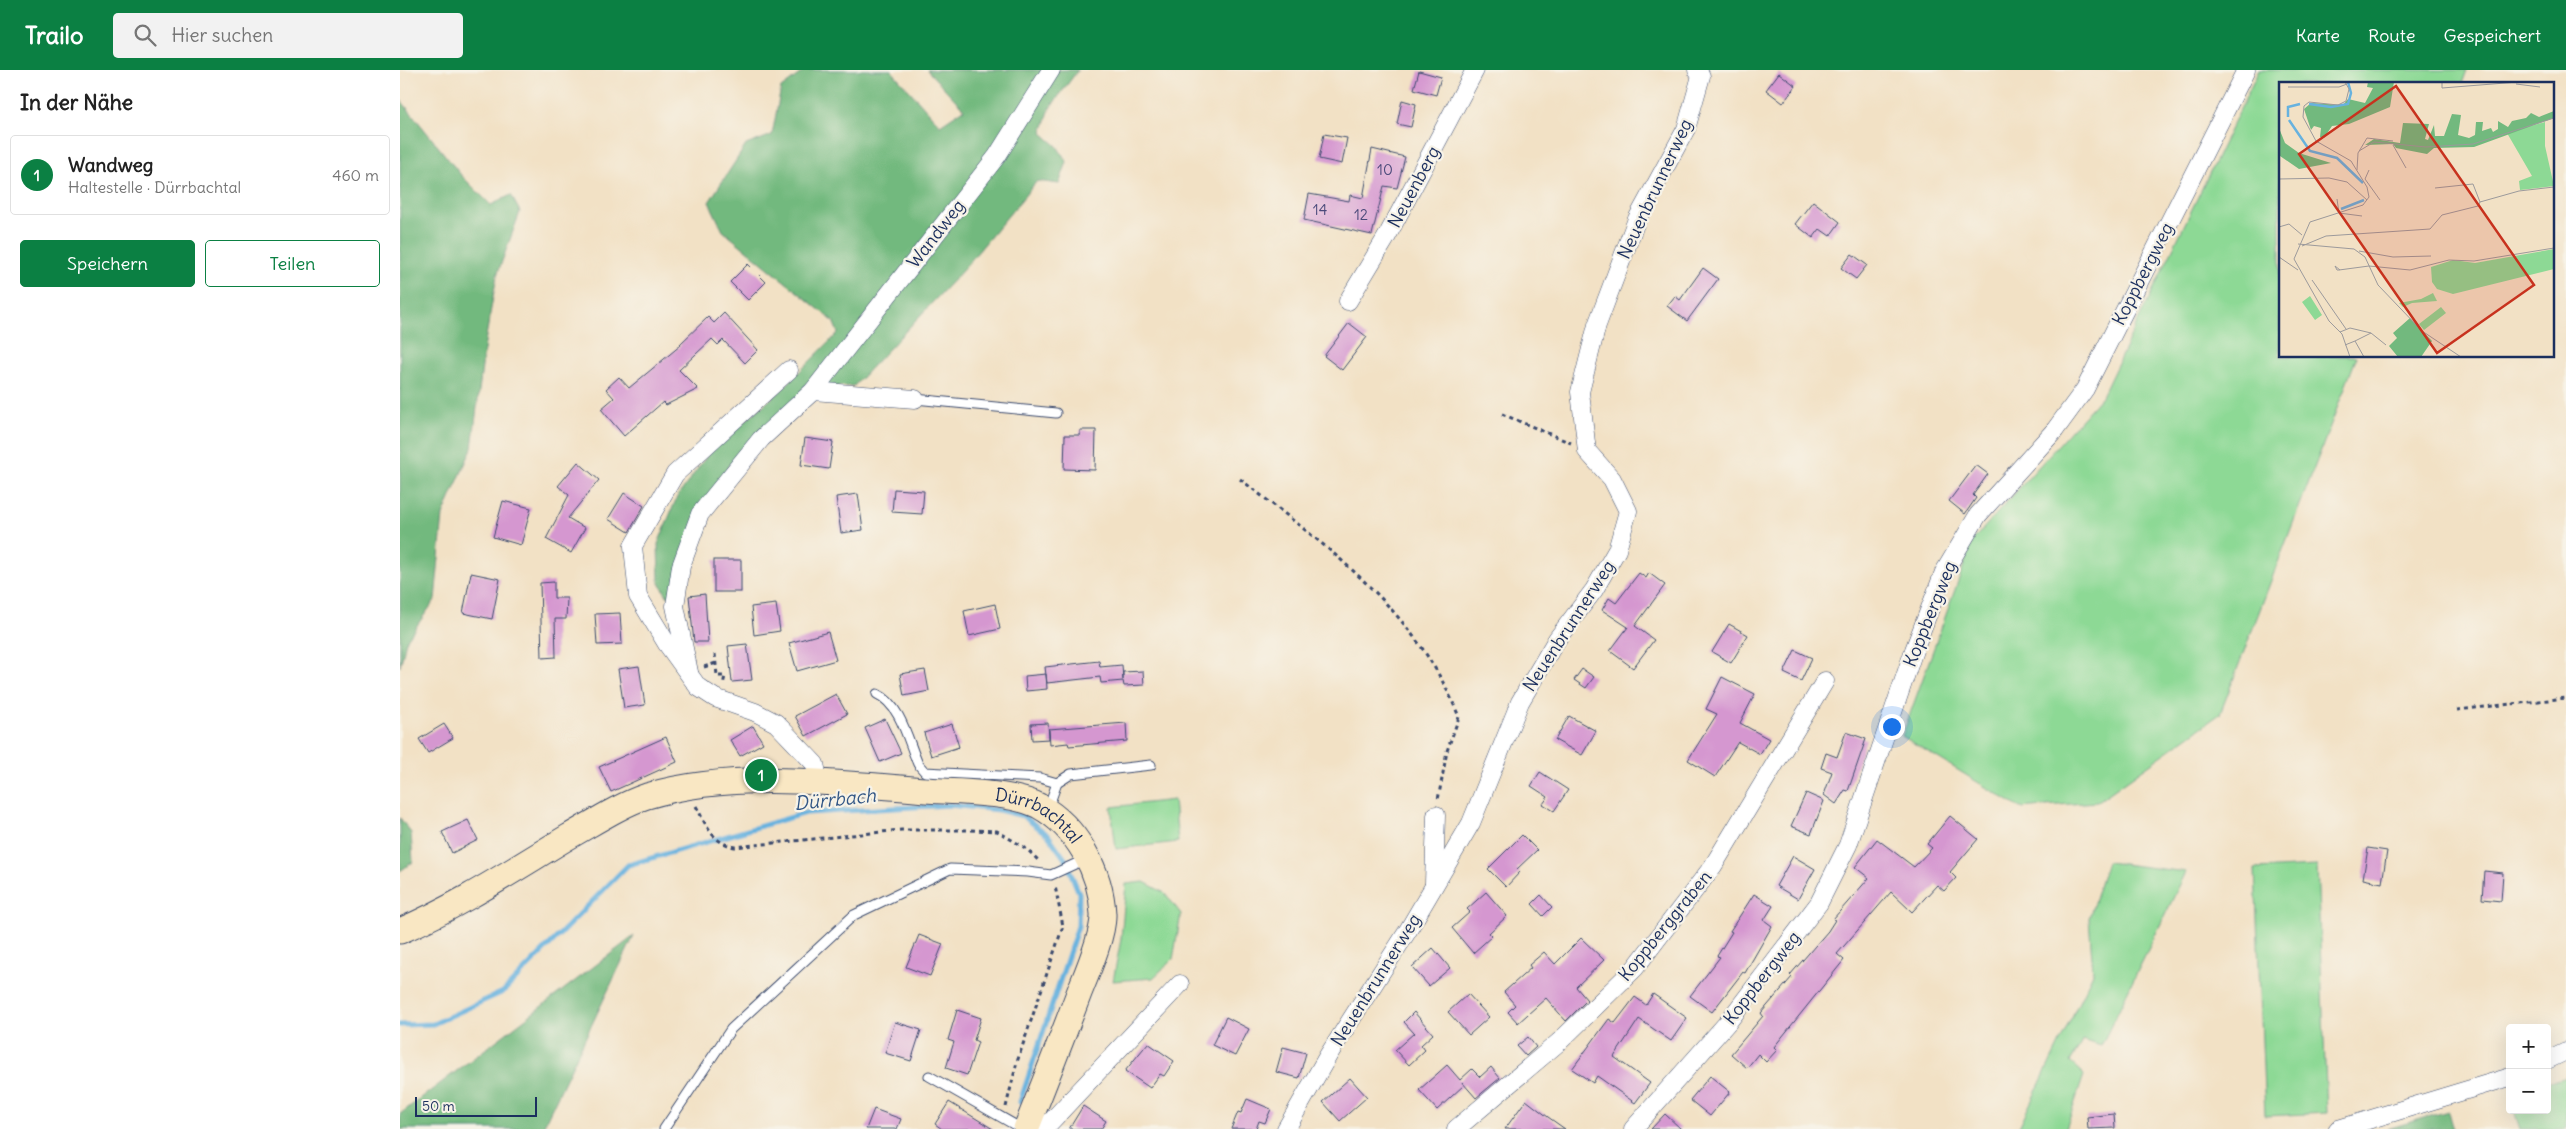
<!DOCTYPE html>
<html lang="de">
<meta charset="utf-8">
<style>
body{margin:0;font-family:Delius,sans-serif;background:#f2f2f2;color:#222}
.controls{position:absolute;right:15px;bottom:15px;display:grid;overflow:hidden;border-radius:5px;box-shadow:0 5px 20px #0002}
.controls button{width:45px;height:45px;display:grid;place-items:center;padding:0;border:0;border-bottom:1px solid #e0e0e0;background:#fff;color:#222;font:25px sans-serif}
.scale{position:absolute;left:15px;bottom:12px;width:122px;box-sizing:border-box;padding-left:5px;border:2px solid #1b2f5e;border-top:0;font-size:14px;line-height:18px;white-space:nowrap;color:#1b2f5e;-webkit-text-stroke:4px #f7f3e8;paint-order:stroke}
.you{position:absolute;left:1491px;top:656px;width:18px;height:18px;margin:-12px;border:4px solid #fff;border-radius:50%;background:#1a73e8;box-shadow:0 0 0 8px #1a73e833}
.badge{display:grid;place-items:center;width:32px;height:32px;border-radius:50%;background:#0b8043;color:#fff;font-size:16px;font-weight:700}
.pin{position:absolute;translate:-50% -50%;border:2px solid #fff;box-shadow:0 1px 5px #0006}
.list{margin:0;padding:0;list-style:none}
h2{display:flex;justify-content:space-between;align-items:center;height:65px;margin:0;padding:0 20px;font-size:21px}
h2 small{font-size:16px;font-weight:400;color:#767676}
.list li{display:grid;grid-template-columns:32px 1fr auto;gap:15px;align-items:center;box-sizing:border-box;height:80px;margin:0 10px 10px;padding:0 10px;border:1px solid #e0e0e0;border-radius:5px}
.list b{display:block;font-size:19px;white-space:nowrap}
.list p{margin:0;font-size:16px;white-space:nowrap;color:#767676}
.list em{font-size:16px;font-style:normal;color:#767676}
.actions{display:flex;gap:10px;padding:15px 20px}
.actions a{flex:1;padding:11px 0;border:1px solid #0b8043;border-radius:5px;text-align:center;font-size:18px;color:#0b8043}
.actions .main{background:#0b8043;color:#fff}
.icon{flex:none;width:28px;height:28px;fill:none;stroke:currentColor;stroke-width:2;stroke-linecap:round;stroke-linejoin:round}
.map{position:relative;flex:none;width:2166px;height:1059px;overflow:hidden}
header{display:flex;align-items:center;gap:30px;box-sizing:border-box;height:70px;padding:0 25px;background:#0b8043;color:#fff}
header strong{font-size:24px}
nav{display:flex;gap:28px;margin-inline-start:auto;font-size:18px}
.search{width:350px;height:45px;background:#f2f2f2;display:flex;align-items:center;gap:12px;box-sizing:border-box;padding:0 18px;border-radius:5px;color:#767676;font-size:19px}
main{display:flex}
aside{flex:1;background:#fff}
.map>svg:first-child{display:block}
</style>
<header>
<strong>Trailo</strong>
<div class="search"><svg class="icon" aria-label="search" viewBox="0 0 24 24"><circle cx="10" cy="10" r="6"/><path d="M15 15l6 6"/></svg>Hier suchen</div>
<nav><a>Karte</a><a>Route</a><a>Gespeichert</a></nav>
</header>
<main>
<aside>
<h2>In der Nähe<small></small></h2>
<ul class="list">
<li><span class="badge">1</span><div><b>Wandweg</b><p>Haltestelle · Dürrbachtal</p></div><em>460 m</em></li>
</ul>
<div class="actions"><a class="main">Speichern</a><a>Teilen</a></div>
</aside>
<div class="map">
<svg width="2166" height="1059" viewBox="0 0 2166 1059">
<rect width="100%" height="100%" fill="#f7f3e8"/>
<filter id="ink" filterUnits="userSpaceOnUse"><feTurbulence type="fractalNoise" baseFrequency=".02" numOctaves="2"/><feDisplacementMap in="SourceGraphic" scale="10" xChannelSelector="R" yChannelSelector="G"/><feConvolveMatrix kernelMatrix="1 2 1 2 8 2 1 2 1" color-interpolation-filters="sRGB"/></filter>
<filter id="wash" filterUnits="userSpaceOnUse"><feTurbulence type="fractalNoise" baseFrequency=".0096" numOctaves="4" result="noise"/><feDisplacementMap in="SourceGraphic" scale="20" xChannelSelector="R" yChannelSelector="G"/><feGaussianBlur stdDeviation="1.12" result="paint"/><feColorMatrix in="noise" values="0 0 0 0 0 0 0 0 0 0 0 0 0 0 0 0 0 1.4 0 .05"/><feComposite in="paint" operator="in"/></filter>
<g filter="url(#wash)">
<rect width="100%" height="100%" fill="#f2e1c5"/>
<g fill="#8dd995" stroke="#54847a">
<path d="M1859,0H2067L2062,14H1880V286H1957L1820,644L1697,732L1620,738L1502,666L1573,470L1702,326Z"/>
<path d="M774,730L778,772L716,779L711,737Z"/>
<path d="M1707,792L1786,802L1701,976L1683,970L1670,992L1684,1005L1666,1059H1618L1693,903L1689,848Z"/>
<path d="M1917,796L1927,1043L1865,1046L1855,799Z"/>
<path d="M744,812L765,823L781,844L773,889L753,908L713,911L721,869L726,814Z"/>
<path d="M2166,1007V1059H2120L2114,1040H2147V1013Z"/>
</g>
<g fill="#72b97e" stroke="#46746e">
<path d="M405,0H491L540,55L564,39L527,0H678L650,38L642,63L657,76L667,92L659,114L637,111L562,201L454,316L430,317L329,395L273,528L267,526L259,511L258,474L277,427L312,379L379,322L438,263L433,251L323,161L309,132L346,75L372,65L381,18Z"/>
<path d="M0,29L61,105L91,135L111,125L120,142L97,205L85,272L72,378L43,445L35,530L6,571L0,597Z"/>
<path d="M0,748L11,763L13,792L0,801Z"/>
<path d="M234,866L142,1059H0V1044Z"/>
<path d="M2048,1041L2053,1059H1987Z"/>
</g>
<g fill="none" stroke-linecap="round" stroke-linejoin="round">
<path stroke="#67b2df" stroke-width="5" d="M0,955L33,954L103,922L228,795L406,743L549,735L599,740L623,746L648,765L665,789L679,823L678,856L620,1032"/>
</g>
<g id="blocks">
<g fill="#d597d0">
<path d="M1019,1L1041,7L1036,25L1014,19Z"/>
<path d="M1379,3L1396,16L1383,33L1366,20Z"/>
<path d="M1002,30L1016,34L1011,57L997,54Z"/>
<path d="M924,64L947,68L942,94L919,89Z"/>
<path d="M972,79L1005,87L997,118L984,116L972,165L904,150L909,124L949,131L950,125L963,128Z"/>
<path d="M1413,131L1440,152L1430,166L1420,159L1413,168L1395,154Z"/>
<path d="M1452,184L1467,195L1456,209L1441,198Z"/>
<path d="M348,194L366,212L348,230L330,212Z"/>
<path d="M1303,198L1318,209L1287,251L1267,236L1275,226L1280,230Z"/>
<path d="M324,243L358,280L345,293L323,270L318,275L312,269L279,300L298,319L266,335L263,332L224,366L201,339L214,328L206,319L219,307L229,318L281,275L280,274L308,247L314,253Z"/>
<path d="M949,253L967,267L942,300L924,286Z"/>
<path d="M680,360H696L695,400L664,399L665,365H680Z"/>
<path d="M405,368L433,372L429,399L401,395Z"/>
<path d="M178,392L199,410L168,448L185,458L171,483L146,469L169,425L158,416Z"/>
<path d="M1576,395L1588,404L1573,425L1576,428L1565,444L1549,431Z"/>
<path d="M494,419L524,421L522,444L492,442Z"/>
<path d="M224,423L244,436L229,462L208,449Z"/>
<path d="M458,424L463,460L441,463L436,427Z"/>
<path d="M103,431L131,438L121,475L93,467Z"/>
<rect x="314" y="490" width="27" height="32"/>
<path d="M71,503L100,509L92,549L63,543Z"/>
<path d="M1239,503L1246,508L1249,503L1265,515L1235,556L1254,570L1233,598L1210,581L1228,557L1202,540L1209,528L1216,533Z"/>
<path d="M154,512V528H167L166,549H155L156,587L142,588L140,513Z"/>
<path d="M305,524L308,572H294L289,526Z"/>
<path d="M376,534L380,561L354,565L351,537Z"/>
<path d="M595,534L600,559L569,566L564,541Z"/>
<path d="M220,543L222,574L197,575L195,544Z"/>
<path d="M1329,554L1348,565L1331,593L1312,582Z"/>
<path d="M428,562L436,590L397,601L389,573Z"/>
<path d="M347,574L352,610L332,612L328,576Z"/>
<path d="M1395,580L1412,588L1401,611L1384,603Z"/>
<path d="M699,591L700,597L722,595L723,610V602L743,601L744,615L724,616L723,611L701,613L700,607L647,613L645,597Z"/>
<path d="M239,596L245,635L224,638L218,599Z"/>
<path d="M1182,599L1194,607L1186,618L1174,610Z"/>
<path d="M525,600L529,621L504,626L500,604Z"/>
<path d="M646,604L647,619L626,621L625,606Z"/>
<path d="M1322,607L1355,624L1340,653L1369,669L1360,684L1338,672L1315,707L1288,690L1317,644L1306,639Z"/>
<path d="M436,624L447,644L406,666L395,646Z"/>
<path d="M1169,646L1196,661L1182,685L1155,670Z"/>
<path d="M485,649L501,683L480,692L465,658Z"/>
<path d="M648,653L649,669L632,670L631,654Z"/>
<path d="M726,653L727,671L669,676L668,673L650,675L649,659Z"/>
<path d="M44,654L53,668L28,683L19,669Z"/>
<path d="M552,654L559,677L531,686L524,663Z"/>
<path d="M353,656L363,673L340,686L330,670Z"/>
<path d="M1446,662L1466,669L1448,721L1445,720L1436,734L1424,725L1432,702L1421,698L1426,683L1437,687Z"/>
<path d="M266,667L277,692L211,722L199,697Z"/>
<path d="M1140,702L1168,720L1154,741L1143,734L1148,727L1131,716Z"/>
<path d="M1406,723L1424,731L1411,764L1391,756Z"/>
<path d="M1550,746L1578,769L1550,802L1556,808L1544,821L1537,815L1512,842L1491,822L1437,884L1444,890L1374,977L1377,980L1366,992L1358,984L1347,998L1331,984L1363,946L1361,943L1392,907L1390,905L1428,861L1435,850L1433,849L1469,808L1455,797L1477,769L1514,797L1532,778L1527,774Z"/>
<path d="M68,750L78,770L52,783L42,762Z"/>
<path d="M1122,765L1137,780L1117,799L1120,802L1106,817L1088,799Z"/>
<path d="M1968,778L1987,781L1982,813L1963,809Z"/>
<path d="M1393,786L1415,799L1398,829L1376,816Z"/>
<path d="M2084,801L2103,803L2101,831L2082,829Z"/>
<path d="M1086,822L1107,846L1089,863L1092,866L1073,883L1052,858L1070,842L1067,839Z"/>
<path d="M1354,824L1373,836L1364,850L1372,856L1345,903L1343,902L1312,942L1290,926L1320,887L1317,886L1332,862L1330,861Z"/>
<path d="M1141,825L1152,837L1143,846L1132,834Z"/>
<path d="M519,865L543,874L530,906L506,897Z"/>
<path d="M1181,868L1204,890L1176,917L1187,930L1166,951L1146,928L1118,953L1108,942L1115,935L1104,922L1131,898L1129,895L1144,882L1155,894Z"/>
<path d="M1033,878L1050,898L1029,916L1012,897Z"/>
<path d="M1068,924L1089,947L1069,965L1048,942Z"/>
<path d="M1253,924L1287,948L1271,971L1239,949L1214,987L1250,1013L1235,1033L1197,1006L1193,1013L1172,999L1209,949L1215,953L1235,927L1246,935Z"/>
<path d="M557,940L581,948L574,970L578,972L567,1005L546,998L554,972L548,970Z"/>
<path d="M1014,942L1033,964L1021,975L1025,980L1009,995L995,980L1014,963L1004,952Z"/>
<path d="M826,947L849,959L835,986L812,975Z"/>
<path d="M495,952L521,960L511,991L485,983Z"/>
<path d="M1128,967L1136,977L1126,986L1117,976Z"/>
<path d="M748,973L774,991L764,1006L760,1004L750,1018L725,1001Z"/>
<path d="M883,977L906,983L899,1008L876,1002Z"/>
<path d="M1047,995L1060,1010L1072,999L1080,1007L1091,997L1100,1008L1076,1028L1062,1012L1064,1015L1037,1040L1019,1020Z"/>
<path d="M1310,1006L1330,1022L1310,1046L1290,1030Z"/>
<path d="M950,1008L967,1027L940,1051L923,1032Z"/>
<path d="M847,1029L871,1039L865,1053L859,1051L856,1059H831L838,1042L841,1043Z"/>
<path d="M1126,1030L1148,1047L1165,1059H1105Z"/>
<path d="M549,1032L593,1059H542L535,1054Z"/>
<path d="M683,1036L706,1051L701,1059H669Z"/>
<path d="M474,1039L501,1049L497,1059H466Z"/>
<path d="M1265,1044L1281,1059H1251Z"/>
<path d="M1714,1044L1715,1058L1688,1059L1687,1047Z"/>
</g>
</g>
</g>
<g filter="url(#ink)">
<use href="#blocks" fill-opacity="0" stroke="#3b4a6d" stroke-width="1"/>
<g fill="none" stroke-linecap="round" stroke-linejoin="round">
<g stroke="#3b4a6d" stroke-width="11">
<g id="lane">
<path d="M515,329L656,343"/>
<path d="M477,624C501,635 508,671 518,694L525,702L640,708L657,713L671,704L751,695"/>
<path d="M648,738L657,713"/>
<path d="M529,1006L622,1059"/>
<path d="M264,1059L331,959L454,845L550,799L628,802L651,805L686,789"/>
</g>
</g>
<g stroke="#3b4a6d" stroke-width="19">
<g id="street">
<path d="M948,231L986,168L1075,0"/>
<path d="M389,300L275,404L233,476L238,526L267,574L298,617L315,628L355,642L376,653L415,694L419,712"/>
<path d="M413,321L515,329"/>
<path d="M289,602L275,536L281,496L300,444L361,369L413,321L597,86L651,0"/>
<path d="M1034,814L1036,745"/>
<path d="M2147,990L2166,981"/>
<path d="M644,1059L780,914"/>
<path d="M886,1059L929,984L1007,862L1071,753L1120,632L1157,569L1194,520L1217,480L1228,441L1212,409L1187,381L1180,322L1197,255L1237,149L1286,59L1301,6L1297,0"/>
<path d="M1056,1059L1159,972L1235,898L1313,796L1425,611"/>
<path d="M1233,1059L1328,952L1419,833L1448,775L1514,580L1544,502L1578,445L1655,360L1685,319L1846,0"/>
<path d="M1938,1059L2110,1007"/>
</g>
</g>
<g stroke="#3b4a6d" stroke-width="27">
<g id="secondary">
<path id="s1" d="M0,861C59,836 113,800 168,767C193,753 220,735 247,726C334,700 436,713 526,720C557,722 612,722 639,736C677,757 701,802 703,844C704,864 687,903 679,923C662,968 644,1014 626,1059"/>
</g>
</g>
<g stroke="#3b4a6d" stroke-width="3" stroke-dasharray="4 4" stroke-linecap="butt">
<path d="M1102,344L1171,373"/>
<path d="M840,409C927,477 1017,540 1059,647L1047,681L1038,730"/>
<path d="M315,584L317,606H325L323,615"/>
<path d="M304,597L316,593"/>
<path d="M2057,640L2166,628"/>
<path d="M296,736C307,756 311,772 335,777L501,760H571L597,761L627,779L638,790"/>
<path d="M606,1037L617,992L663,856L655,816"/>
</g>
<use href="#lane" stroke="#fff" stroke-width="9"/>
<use href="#street" stroke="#fff" stroke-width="18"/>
<use href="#secondary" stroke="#f9e7c3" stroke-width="25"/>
</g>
</g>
<g text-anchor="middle" stroke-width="4.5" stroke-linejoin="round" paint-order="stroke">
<g font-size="15" fill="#4a497a">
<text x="985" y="105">10</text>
<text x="920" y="145">14</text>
<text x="961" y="150">12</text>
</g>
<g font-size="18" fill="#1b2f5e" stroke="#f7f3e8">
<text transform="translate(1014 117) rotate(-62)" y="6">Neuenberg</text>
<text transform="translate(1255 119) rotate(-65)" y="6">Neuenbrunnerweg</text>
<text transform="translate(536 164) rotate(-52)" y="6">Wandweg</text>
<text transform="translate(1743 204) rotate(-63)" y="6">Koppbergweg</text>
<text transform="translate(1530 544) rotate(-68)" y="6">Koppbergweg</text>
<text transform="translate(1169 556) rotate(-57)" y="6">Neuenbrunnerweg</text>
<text dy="6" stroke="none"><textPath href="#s1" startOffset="681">Dürrbachtal</textPath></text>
<text transform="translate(1265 856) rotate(-51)" y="6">Koppberggraben</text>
<text transform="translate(1362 908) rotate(-52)" y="6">Koppbergweg</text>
<text transform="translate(976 910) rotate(-58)" y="6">Neuenbrunnerweg</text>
</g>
<g font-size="19" font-style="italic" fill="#325685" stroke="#f7f3e8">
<text transform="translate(435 729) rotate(-6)" y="7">Dürrbach</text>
</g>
</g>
<g transform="translate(1879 12)">
<rect width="275" height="275" fill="#f2e1c5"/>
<path d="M266,40V64L275,104L241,108L240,99L253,94L228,51ZM275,167V187L174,212L158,207L153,200L152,185L174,178L196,181ZM154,211L158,219L133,221L124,225L120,221L142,217ZM31,214L43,233L36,238L23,220ZM162,225L167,231L145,248L140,242Z" fill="#8dd995"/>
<path d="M89,0H115L111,25L70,42L53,44L45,56L41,55L42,46L35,44L32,48L25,27L32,21L64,23L69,17L86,21L94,6L88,5ZM275,29V36L195,65L155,66L148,72L117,66L114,62L86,63L95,57L121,61L124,41L150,42L146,57L149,58L155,43L156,54H165L173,32L182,33L179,53L190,56L196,53L197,40H204L203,49L212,46L214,50L219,47V39L229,45L233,39L247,36L252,31L260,35ZM0,46L6,61L20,71L52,81L20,87L1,74ZM131,236L153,259L142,275H119L110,264L118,256L114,251Z" fill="#72b97e"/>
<path fill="none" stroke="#67b2df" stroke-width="2.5" d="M30,22L52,25L69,22L72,11L69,0M9,35V25L21,22M10,38L31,69L58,76L84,101M62,127L85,118"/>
<path fill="none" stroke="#9c9a9c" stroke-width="1" d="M66,0L70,7L67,19L59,23L30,20L25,24L24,35L37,59L72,79L88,105L90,115L84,123L31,140L15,177L50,239L63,252L71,275M163,0V6L239,0M237,2L261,5M9,5H60L68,2M114,63L127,86M80,69L95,60L147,65L194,62L275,36M78,88L79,71L88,56L114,59M90,88L86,97L101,118M0,97L50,96L68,100L88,118M156,106L194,102L201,120M58,117L60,131L83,134M0,145L10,142L23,153M19,162L75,167L86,175L99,203L143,249L182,275M23,164L47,154L151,147L163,133L199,124L201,120L240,109L275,105M80,169L114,175L152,174M0,175L19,188M61,188L56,184L58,188H60L90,184L131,188L170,178L195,179L275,166M33,198L67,247M61,250L71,246L92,251M76,259L92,251L107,263M66,263L76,259L85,275"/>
<path fill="#c8321e" fill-opacity="0.15" stroke="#c8321e" stroke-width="2.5" d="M117,4L255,203L158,271L20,72Z"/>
<rect width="275" height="275" fill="none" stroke="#1b2f5e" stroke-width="2.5"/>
</g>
</svg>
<div class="controls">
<button>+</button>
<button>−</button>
</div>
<div class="scale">50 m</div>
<div class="you"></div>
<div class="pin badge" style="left:361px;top:705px">1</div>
</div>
</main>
